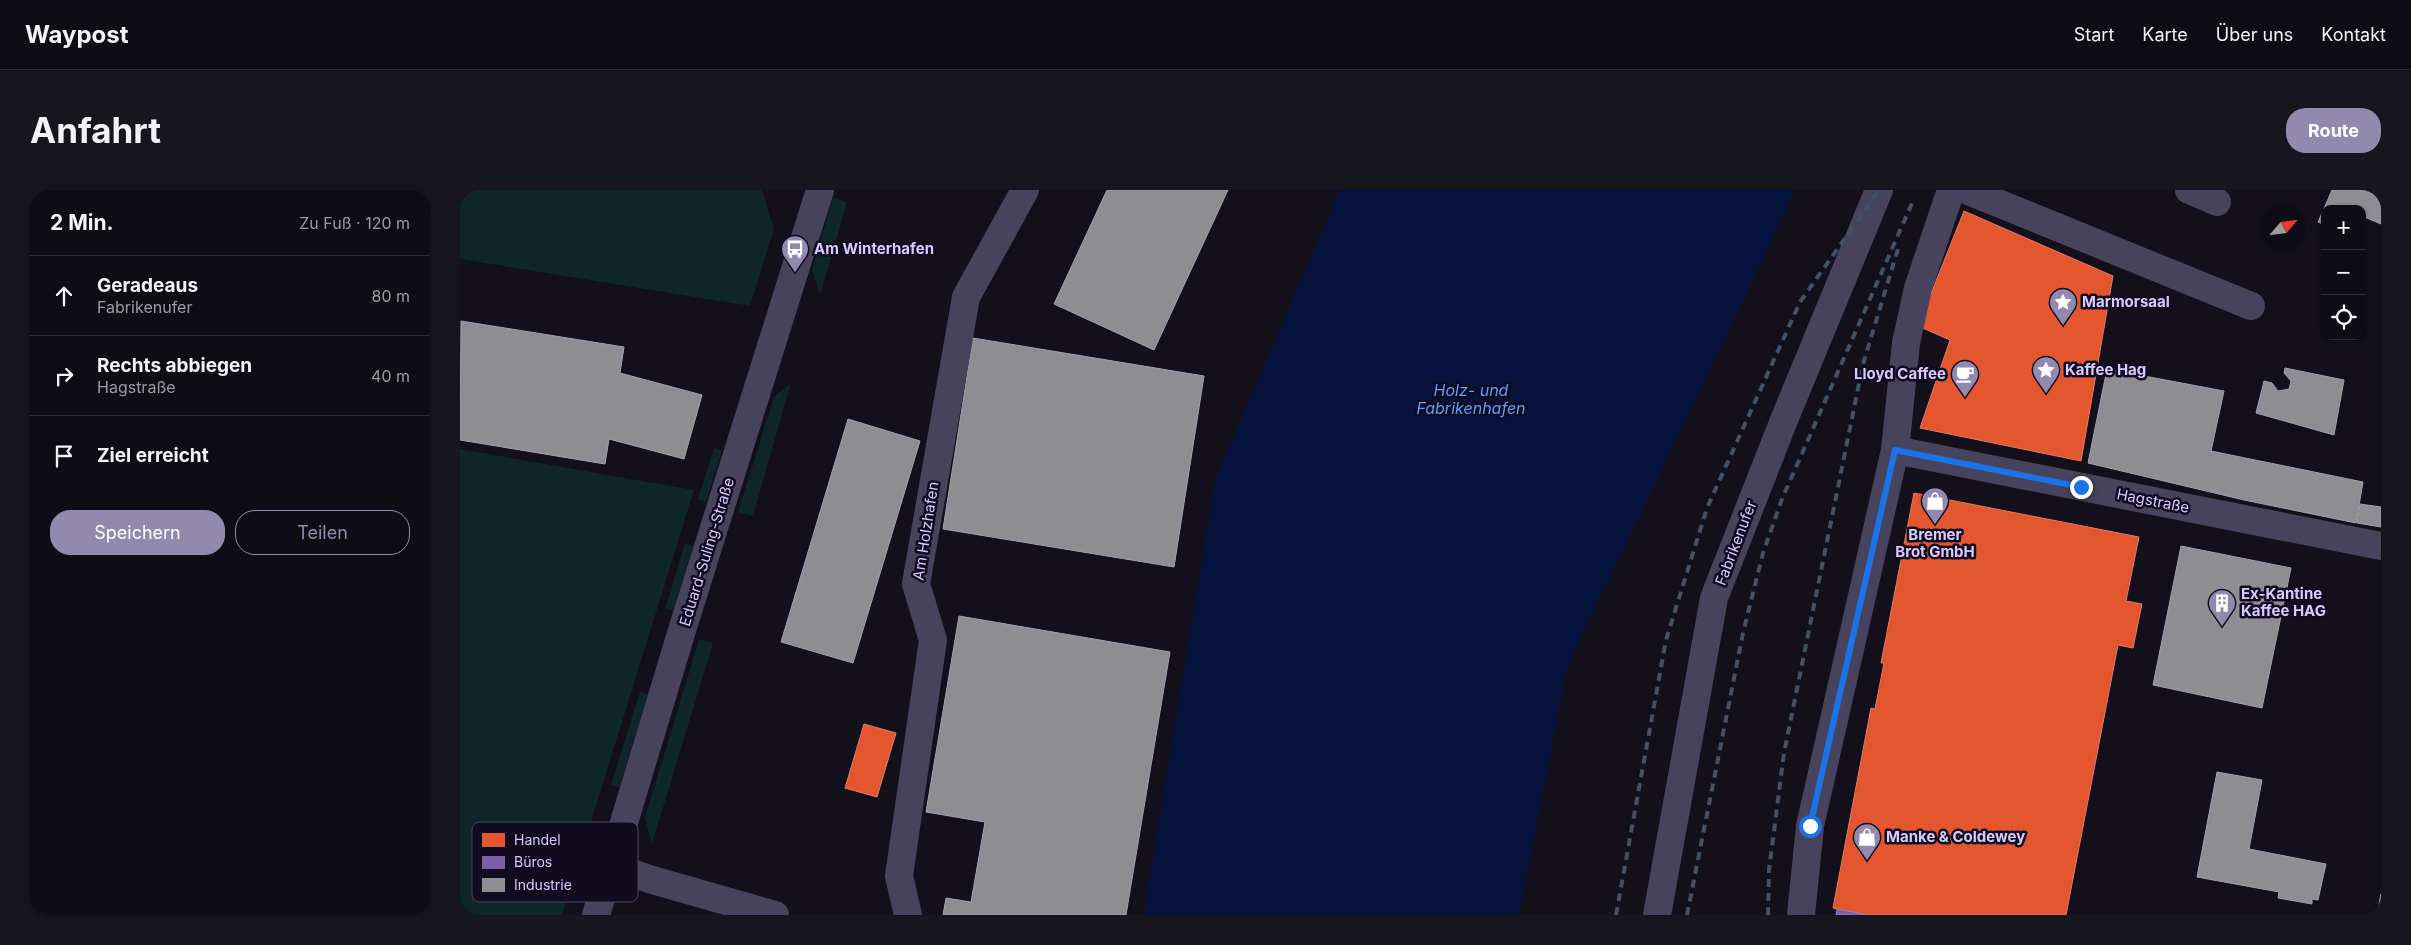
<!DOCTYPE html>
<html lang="de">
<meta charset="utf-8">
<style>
body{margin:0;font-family:Inter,sans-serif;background:#17151d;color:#f1f3f6}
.controls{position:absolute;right:15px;top:15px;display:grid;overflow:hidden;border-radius:10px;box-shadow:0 1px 4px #0004}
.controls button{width:45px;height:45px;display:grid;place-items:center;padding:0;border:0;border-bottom:1px solid #2e2c34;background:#0e0c14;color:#f1f3f6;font:25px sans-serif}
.compass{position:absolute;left:1801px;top:15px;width:45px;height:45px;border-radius:50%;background:#0e0c14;box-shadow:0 1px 4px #0004;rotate:62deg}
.stop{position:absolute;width:15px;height:15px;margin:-11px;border:4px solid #1a73e8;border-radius:50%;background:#fff}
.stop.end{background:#1a73e8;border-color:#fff;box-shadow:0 1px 5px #0008}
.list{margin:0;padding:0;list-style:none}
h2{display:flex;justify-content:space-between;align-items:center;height:65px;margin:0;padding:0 20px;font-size:21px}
h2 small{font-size:16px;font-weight:400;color:#9b9ba0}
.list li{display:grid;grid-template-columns:32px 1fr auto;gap:15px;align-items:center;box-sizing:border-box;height:80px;padding:0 20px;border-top:1px solid #2e2c34}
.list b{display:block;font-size:19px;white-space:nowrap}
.list p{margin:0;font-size:16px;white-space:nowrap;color:#9b9ba0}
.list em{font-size:16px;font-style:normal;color:#9b9ba0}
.actions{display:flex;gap:10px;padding:15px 20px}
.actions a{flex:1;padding:11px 0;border:1px solid #9289af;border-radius:20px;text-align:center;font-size:18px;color:#9289af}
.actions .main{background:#9289af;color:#fff}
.icon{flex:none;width:28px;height:28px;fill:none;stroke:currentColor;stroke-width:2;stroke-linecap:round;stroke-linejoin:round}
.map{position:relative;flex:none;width:1921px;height:725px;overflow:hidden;border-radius:20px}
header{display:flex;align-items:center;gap:30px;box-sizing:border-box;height:70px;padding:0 25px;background:#0e0c14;border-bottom:1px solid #2e2c34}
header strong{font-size:24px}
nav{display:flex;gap:28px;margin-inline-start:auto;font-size:18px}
.intro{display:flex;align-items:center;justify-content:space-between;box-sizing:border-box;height:120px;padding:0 30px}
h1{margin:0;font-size:35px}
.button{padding:12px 22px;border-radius:20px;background:#9289af;color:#fff;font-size:18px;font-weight:700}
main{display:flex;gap:30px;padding:0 30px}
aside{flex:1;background:#0e0c14;border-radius:20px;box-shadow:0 1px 4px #0004}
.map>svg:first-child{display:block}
</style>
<header>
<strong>Waypost</strong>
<nav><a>Start</a><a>Karte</a><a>Über uns</a><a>Kontakt</a></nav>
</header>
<div class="intro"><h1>Anfahrt</h1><a class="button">Route</a></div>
<main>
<aside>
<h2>2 Min.<small>Zu Fuß · 120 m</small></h2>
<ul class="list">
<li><svg class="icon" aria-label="ahead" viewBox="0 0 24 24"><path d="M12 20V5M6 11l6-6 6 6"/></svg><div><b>Geradeaus</b><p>Fabrikenufer</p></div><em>80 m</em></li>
<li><svg class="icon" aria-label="right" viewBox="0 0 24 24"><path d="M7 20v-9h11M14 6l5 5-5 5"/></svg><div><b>Rechts abbiegen</b><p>Hagstraße</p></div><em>40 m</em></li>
<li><svg class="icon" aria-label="arrive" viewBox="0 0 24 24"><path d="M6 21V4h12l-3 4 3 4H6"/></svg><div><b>Ziel erreicht</b></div></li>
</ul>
<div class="actions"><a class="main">Speichern</a><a>Teilen</a></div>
</aside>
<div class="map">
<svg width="1921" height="725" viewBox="0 0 1921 725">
<rect width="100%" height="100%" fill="#13101b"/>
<g fill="#0e2529">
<path d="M0,0H302L314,39L290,116L0,69Z"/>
<path d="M373,7L387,12L360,105L352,80Z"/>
<path d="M331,193L293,326L278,322L314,207Z"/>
<path d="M254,258L262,260L246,312L238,309Z"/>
<path d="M0,259L234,300L102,725H0Z"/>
<path d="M225,353L233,356L213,421L205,419Z"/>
<path d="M239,449L253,453L192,654L185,628Z"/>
<path d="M180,502L188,504L159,598L151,595Z"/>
</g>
<path fill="#06133c" d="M880,0H1336L1107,477L1059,725H684L756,288Z"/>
<g fill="#e4572e" stroke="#e07a6d">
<path d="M1504,21L1653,86L1621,271L1460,238L1490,150L1458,136Z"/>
<path d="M1454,303L1679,347L1666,411L1682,414L1673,458L1658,455L1606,725H1408L1373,718L1411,518L1415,519L1424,473H1421Z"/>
<path d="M404,534L436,543L417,607L385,598Z"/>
</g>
<path fill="#7b5ea7" stroke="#967ec1" d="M1377,719L1408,725H1376Z"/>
<g fill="#8d8d92" stroke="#a39fb3">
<path d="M647,0H768L694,160L594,114Z"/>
<path d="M1872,0H1921V34L1902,26V19H1865V35L1858,32Z"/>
<path d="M1,131L164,157L160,183L242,205L224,269L149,249L145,274L0,250Z"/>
<path d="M513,148L744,186L714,377L483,339Z"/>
<path d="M1825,178L1884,190L1874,245L1796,223L1804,191L1812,193L1818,201L1829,199L1831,191L1824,183Z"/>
<path d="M1647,179L1764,201L1751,261L1903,292L1896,333L1784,310L1628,273Z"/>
<path d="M388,229L460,251L393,473L321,452Z"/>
<path d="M1900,314L1921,317V337L1897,333Z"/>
<path d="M1721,356L1831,378L1802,518L1693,495Z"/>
<path d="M499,426L710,462L666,725H483L486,708L511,712L525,632L466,622Z"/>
<path d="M1757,582L1802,590L1789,659L1866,674L1858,710L1852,709V714L1818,708L1819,702L1737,687Z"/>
<path d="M1921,704V725H1917Z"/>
</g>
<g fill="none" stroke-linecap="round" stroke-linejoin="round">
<g stroke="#48435d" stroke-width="28">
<path d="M1506,0L1791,116"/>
<path d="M1729,0L1757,12"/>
<path d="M1435,260L1921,356"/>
<path d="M152,676L189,689L315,725"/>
<path d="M136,725L223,437L360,0"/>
<path d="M448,725L439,686L473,450L456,394L506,107L565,0"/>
<path d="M1197,725L1254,408L1324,230L1419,0"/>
<path d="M1341,725L1350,636L1435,260L1446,153L1458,98L1491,0"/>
</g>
<g stroke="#415167" stroke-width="4" stroke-dasharray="8 6" stroke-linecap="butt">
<path d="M1156,725L1206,450L1247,318L1340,112L1419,0"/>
<path d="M1227,725L1283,443L1303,363L1322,309L1453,11"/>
<path d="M1308,725L1309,680L1324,563L1403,174L1438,59"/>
</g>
</g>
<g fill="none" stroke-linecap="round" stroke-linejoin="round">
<path stroke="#1a73e8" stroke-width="6" d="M1350,636L1435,260L1621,297"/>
</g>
<defs>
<g id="bus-pin" transform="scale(1.4375)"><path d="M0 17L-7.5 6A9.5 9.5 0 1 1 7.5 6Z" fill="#9289af" stroke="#110b20"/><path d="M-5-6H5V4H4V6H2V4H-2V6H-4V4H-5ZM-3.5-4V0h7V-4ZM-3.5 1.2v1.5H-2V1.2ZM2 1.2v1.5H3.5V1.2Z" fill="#fff"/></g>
<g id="sight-pin" transform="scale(1.4375)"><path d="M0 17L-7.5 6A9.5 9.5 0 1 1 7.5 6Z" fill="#9289af" stroke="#110b20"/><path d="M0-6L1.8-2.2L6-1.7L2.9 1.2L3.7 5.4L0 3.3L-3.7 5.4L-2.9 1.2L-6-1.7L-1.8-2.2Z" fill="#fff"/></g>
<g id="cafe-pin" transform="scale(1.4375)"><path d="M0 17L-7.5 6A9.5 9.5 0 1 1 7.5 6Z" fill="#9289af" stroke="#110b20"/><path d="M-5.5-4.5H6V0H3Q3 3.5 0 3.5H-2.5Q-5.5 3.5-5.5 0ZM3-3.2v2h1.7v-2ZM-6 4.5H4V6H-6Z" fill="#fff"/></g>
<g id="shop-pin" transform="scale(1.4375)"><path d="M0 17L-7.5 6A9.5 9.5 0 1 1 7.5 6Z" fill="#9289af" stroke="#110b20"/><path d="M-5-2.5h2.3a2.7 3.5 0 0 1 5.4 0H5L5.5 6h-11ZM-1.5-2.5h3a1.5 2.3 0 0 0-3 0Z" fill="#fff"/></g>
<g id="building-pin" transform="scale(1.4375)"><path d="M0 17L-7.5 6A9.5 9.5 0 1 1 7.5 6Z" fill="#9289af" stroke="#110b20"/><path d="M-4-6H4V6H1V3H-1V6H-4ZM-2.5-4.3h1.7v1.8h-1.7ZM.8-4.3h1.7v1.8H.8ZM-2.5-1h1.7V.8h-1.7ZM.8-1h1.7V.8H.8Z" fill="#fff"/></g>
</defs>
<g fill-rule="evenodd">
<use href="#bus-pin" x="335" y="59"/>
<use href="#sight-pin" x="1603" y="112"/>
<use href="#sight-pin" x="1586" y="180"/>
<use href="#cafe-pin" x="1505" y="184"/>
<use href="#shop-pin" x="1475" y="311"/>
<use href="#building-pin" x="1762" y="413"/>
<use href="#shop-pin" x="1407" y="647"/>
</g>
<g text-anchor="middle" stroke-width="5" stroke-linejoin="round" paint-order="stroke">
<g font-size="15" font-weight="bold" fill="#d6caff" stroke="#110b20" text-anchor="start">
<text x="354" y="64">Am Winterhafen</text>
<text x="1622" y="117">Marmorsaal</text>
<text x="1605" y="185">Kaffee Hag</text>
<text x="1486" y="189" text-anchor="end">Lloyd Caffee</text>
<text x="1475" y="350" text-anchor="middle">Bremer<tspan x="1475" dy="17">Brot GmbH</tspan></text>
<text x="1781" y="409">Ex-Kantine<tspan x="1781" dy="17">Kaffee HAG</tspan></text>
<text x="1426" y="652">Manke &amp; Coldewey</text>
</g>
<g font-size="15" fill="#d6caff" stroke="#110b20">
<text transform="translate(1693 311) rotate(11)" y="5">Hagstraße</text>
<text transform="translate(466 341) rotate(-81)" y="5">Am Holzhafen</text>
<text transform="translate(1276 353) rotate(-69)" y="5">Fabrikenufer</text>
<text transform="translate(247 362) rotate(-73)" y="5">Eduard-Suling-Straße</text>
</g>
<g font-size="16" font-style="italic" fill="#589fff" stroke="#110b20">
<text x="1011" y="206">Holz- und<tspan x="1011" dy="18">Fabrikenhafen</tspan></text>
</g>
</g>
<rect x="12" y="632" width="166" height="80" rx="8" fill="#110b20" stroke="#4c4463" stroke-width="1"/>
<rect x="22" y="643" width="23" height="14" fill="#e4572e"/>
<rect x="22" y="666" width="23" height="13" fill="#7b5ea7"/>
<rect x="22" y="688" width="23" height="14" fill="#8d8d92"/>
<g font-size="14" fill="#d6caff">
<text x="54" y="655">Handel</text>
<text x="54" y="677">Büros</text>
<text x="54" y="700">Industrie</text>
</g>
</svg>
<div class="controls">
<button>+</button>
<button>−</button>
<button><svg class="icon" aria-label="locate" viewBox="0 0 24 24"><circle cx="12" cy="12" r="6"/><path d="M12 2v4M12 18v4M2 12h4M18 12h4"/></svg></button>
</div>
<svg class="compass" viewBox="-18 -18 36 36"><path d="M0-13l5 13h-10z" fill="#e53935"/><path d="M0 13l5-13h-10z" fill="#9b9ba0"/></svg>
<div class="stop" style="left:1350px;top:636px"></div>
<div class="stop end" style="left:1621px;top:297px"></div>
</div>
</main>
